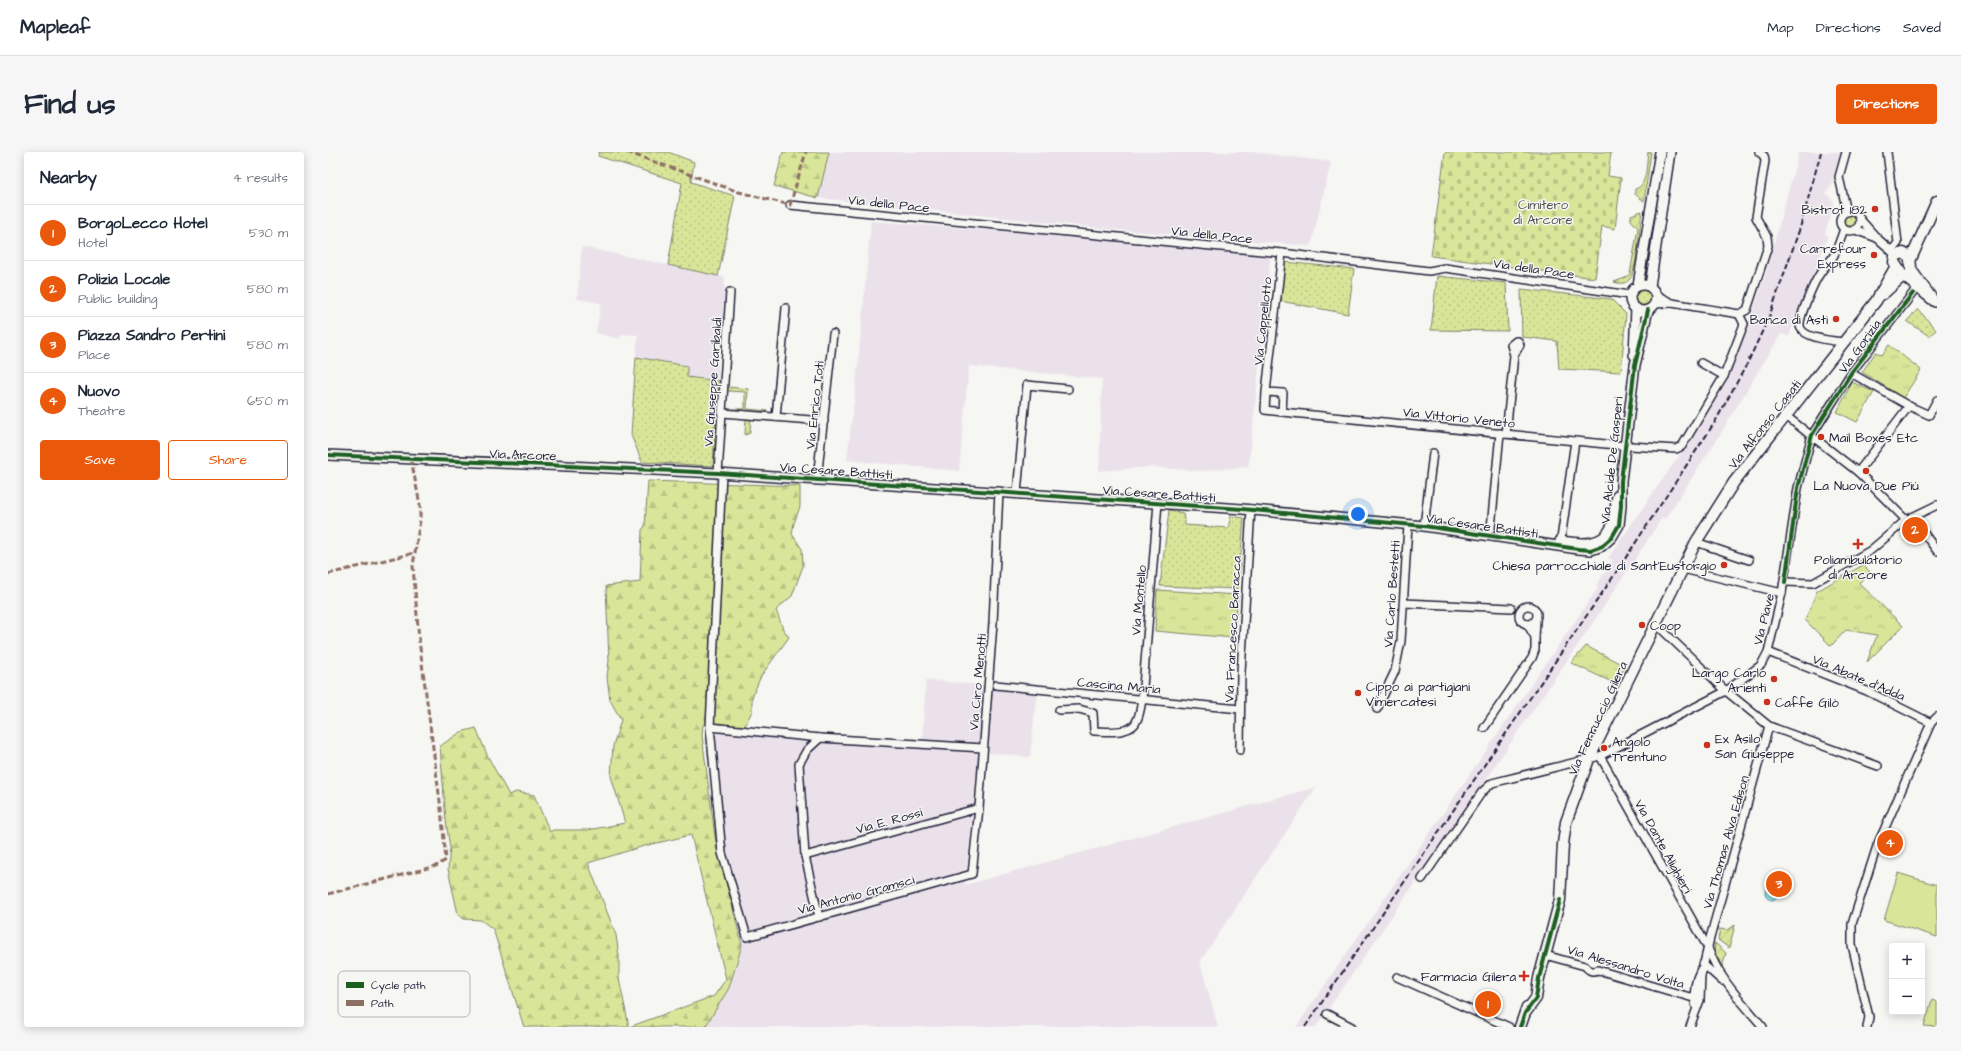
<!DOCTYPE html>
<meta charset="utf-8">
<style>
body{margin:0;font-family:"Architects Daughter",sans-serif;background:#f6f6f7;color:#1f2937}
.controls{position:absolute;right:12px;bottom:12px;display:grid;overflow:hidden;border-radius:4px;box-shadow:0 2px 10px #0003}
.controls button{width:36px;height:36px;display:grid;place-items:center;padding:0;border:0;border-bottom:1px solid #e0e1e3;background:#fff;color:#1f2937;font:20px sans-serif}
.you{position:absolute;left:1030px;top:362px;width:14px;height:14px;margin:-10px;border:3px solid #fff;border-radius:50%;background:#1a73e8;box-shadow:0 0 0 6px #1a73e833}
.badge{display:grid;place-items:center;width:26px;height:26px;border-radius:50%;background:#ea580c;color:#fff;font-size:13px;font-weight:700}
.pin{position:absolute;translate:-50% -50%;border:2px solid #fff;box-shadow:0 1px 4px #0006}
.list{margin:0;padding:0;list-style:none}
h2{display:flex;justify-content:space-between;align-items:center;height:52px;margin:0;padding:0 16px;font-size:17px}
h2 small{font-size:13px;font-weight:400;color:#747a83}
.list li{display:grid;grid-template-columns:26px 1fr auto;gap:12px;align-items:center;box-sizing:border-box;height:56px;padding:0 16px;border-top:1px solid #e0e1e3}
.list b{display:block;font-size:15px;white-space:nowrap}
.list p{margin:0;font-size:13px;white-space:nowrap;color:#747a83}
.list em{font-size:13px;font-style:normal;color:#747a83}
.actions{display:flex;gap:8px;padding:12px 16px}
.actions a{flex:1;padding:9px 0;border:1px solid #ea580c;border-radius:4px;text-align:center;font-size:14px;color:#ea580c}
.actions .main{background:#ea580c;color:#fff}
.map{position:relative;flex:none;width:1609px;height:875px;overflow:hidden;border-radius:4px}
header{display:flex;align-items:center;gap:24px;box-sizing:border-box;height:56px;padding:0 20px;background:#fff;border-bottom:1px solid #e0e1e3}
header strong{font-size:19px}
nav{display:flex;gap:22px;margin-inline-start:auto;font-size:14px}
.intro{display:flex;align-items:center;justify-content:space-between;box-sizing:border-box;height:96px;padding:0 24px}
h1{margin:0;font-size:28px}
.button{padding:10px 18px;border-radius:4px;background:#ea580c;color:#fff;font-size:14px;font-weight:700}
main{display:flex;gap:24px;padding:0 24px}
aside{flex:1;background:#fff;border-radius:4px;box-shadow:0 2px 10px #0003}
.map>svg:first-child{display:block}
</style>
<header>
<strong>Mapleaf</strong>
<nav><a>Map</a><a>Directions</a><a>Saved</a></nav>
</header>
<div class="intro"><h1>Find us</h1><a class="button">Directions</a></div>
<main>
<aside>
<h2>Nearby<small>4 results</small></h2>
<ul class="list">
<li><span class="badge">1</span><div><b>BorgoLecco Hotel</b><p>Hotel</p></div><em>530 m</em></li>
<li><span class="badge">2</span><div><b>Polizia Locale</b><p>Public building</p></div><em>580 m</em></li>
<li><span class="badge">3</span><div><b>Piazza Sandro Pertini</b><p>Place</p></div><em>580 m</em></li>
<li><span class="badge">4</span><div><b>Nuovo</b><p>Theatre</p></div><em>650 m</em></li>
</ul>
<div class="actions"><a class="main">Save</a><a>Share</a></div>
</aside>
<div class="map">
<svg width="1609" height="875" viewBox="0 0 1609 875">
<defs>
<pattern id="grass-dots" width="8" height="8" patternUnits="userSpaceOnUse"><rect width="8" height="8" fill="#d9e699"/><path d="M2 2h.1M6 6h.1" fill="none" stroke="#bac585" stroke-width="1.8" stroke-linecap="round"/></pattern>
<pattern id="forest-firs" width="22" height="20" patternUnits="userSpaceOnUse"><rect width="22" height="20" fill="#d9e699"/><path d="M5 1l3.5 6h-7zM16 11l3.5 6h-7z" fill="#bac585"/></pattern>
<pattern id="cemetery-stones" width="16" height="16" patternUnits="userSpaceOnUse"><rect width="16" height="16" fill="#d9e699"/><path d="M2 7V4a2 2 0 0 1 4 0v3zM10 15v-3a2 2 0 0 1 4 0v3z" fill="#bac585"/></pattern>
<pattern id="park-tufts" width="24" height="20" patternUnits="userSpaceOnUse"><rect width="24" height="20" fill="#d9e699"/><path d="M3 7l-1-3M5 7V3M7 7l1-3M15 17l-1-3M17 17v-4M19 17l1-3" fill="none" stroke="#bac585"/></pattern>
<pattern id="garden-furrows" width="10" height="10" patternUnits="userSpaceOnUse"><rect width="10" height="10" fill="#d9e699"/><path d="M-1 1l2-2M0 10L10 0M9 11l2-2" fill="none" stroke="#bac585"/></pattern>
<pattern id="water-ripples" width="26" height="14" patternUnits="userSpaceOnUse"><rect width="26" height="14" fill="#8fe1e6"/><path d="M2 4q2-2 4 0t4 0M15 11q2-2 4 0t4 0" fill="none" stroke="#7bc1c6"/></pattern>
</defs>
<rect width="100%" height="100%" fill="#f6f6f2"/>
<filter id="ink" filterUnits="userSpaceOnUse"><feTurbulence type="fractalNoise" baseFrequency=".025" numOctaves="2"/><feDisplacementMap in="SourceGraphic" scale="8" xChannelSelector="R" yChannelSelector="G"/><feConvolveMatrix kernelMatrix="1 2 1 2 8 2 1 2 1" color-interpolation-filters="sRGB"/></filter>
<g filter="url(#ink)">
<g fill="#ebe1eb">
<path d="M501,0H926L1003,10L983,94L781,77L490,46Z"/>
<path d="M1471,0H1513L1504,32L1498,41L1506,50L1497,82L1500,84L1461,184L1453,182L1388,289L1337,367L1334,366L1273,459L988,875H968L1270,436L1268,434L1285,408L1280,406L1360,291L1388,247L1418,179L1437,124Z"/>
<path d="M543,69L943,100L921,311L919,315L871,319L822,315L771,319L774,227L641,214L631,319L519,308L529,223Z"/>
<path d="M254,95L397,125L395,166H389L387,195H390V229L359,225L358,214L308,205L310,183L293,182L292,187L268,181L273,151L249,147Z"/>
<path d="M598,528L709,538L702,605L651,600L637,733L988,635L872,810L890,875H377L401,836L414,793L392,702L380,577L594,588Z"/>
</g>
<g fill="url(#grass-dots)" stroke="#7e846a">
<path d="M271,0H340L366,10L363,30L407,44L390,124L340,113L354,31L270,4Z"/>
<circle cx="1522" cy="69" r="7"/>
<path d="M957,110L1026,117L1020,162L952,149Z"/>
<path d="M1109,124L1178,131L1180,179L1103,178Z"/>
<path d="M1193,137L1283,147L1298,162L1293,220L1231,217L1229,189L1194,185Z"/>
<circle cx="1315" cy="145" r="8"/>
<path d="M1590,157L1608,178L1601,184L1579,169Z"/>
<path d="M308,205L359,214V225L390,229L385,314L314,310L303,283Z"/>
<path d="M841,358L855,361L857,373L900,376L903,364L916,366L910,437L832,434Z"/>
</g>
<g fill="url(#forest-firs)" stroke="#7e846a" fill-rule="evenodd">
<path d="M455,0H501L490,46L446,34Z"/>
<path d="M320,329L472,334V355L466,371L464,382L474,397L475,414L464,444L448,458L455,477L461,485L433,524L424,545V559L417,574L375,573L374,583L387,685L414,793L401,836L377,875H196L165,777L153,768L136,767L130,762L120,717L122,696L118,669L112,594L133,580L148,576L160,605L181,643L188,640L206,643L222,680L225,678H260L297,671L283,624L285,594L293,568L282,548L279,525L281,509L278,434L312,430L314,378L317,374ZM363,683L398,827L386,844L301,875L291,826V804L288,783L260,711L316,694Z"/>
</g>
<path fill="url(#cemetery-stones)" stroke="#7e846a" d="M1117,0H1283L1280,24L1293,26L1287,77L1274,74L1267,126L1103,104Z"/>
<g fill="url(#park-tufts)" stroke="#7e846a">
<path d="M1561,193L1593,218L1575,246L1534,220L1548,200L1554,203Z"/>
<path d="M1524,230L1546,240L1529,270L1509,260Z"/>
<path d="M1535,413L1542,420L1531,431L1575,474L1539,510L1549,483L1518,478L1503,494L1477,468L1489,439Z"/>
<path d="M829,438L910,443L906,486L827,479Z"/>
<path d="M1258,494L1297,514L1288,532L1243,511Z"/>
</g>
<g fill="url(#garden-furrows)" stroke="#7e846a">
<path d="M1320,0H1323L1316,49L1307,42V37C1320,34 1318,11 1320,0Z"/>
<path d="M1314,59C1312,72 1309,120 1301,128C1297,132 1291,132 1286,130L1297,126L1302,122L1310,76L1303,68V63Z"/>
<path d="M1325,59L1329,60L1322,113L1318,112Z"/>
<path d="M400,235L420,237L419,257L440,259L439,264L423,263L422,281L417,283L418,266L398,265V257H417V240L399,239Z"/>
<path d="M1407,773L1401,796L1390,788L1392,777L1400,778Z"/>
<path d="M1387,791L1398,801L1395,812L1397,820L1386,799Z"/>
</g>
<g fill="#d9e699" stroke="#7e846a">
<path d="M1570,721L1609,733V785L1556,768Z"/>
<path d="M1604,848L1609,850V875L1596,874Z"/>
</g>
<circle fill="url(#water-ripples)" stroke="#6395a2" cx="1444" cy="741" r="7"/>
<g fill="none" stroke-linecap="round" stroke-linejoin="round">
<g stroke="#22223b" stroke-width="10">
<g id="minor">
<path d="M1518,0L1511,25L1519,60"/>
<path d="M1559,0L1570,91L1563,99"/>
<path d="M462,53L954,101L1101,119L1117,116L1302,143"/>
<circle cx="1522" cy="69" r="10"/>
<path d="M1532,67L1549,86"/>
<path d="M1527,78L1549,86L1566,101"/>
<path d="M1328,143L1344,151L1411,162L1419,158L1440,94L1439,85L1428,65L1437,9L1436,4L1431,0"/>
<path d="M1327,152L1344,151"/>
<path d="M1516,190C1506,189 1474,186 1472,174C1471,164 1487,128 1493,120C1497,114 1503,109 1506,103C1510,95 1513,85 1516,77"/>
<path d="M1373,211L1396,224"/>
<path d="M1523,221L1581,254L1601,263L1609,248"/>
<path d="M938,240L955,241L954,260L937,258L938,240L954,101"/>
<path d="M954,260L1288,293L1348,297L1354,294L1396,224L1416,172L1411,162"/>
<path d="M395,261L496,269"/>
<path d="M1458,264L1530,320L1578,368"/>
<path d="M448,265L458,156"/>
<path d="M1178,282L1186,203L1192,193L1190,189H1188L1183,193L1186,203"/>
<path d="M1530,320L1581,254"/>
<path d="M390,321L402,140"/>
<path d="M394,321L382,575L394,701L419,785L644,722L651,656L665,471L671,339"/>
<path d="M489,327L505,182"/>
<path d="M689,341L699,233L740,237"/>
<path d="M1584,365L1609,399"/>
<path d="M1096,374L1105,301"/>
<path d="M1163,376L1172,281"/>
<path d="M1368,390L1421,408"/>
<path d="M1232,394L1247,289"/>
<path d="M1355,417L1454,441"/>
<path d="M1457,430L1485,431L1543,398L1578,368L1609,353"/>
<path d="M1076,451L1183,456"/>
<circle cx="1200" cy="463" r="9"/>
<path d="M1199,472L1207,485L1208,469"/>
<path d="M1329,473L1398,539L1441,574L1550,614"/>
<path d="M1440,500L1539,539L1603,571L1609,565"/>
<path d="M668,533L912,557"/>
<path d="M1049,557L1067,519L1073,489L1080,373"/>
<path d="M731,558L751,557L765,561L766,579C779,579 804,583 809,568C812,562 813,554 814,547L830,351"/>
<path d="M382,575L492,586L655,596"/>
<path d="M1156,576L1204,506L1207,498V485"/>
<path d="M912,598L913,520L923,357"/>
<path d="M1272,604L1380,796C1391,827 1414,850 1435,875"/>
<path d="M477,704L651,656"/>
<path d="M1094,727L1154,640L1164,631L1272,604L1398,539L1433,513L1440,500L1454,441L1470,336L1484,283L1523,221L1585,141"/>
<path d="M491,765L477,704L471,612L479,598L492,586"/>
<path d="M1217,803L1257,814C1261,819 1264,820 1270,818L1372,848"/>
<path d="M1375,812L1394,829"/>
<path d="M1069,825L1181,875"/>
<path d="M1367,852C1365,839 1367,828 1373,817"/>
<path d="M999,862L1024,875"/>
<path d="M1362,875L1372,848L1373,824L1382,786L1441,574"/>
<path d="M1539,875L1541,865L1524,793V772L1549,694L1603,571"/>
</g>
</g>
<g stroke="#22223b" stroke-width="12">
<g id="tertiary">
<path d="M1576,125L1607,150L1583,117"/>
<circle cx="1315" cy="146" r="13"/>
<path d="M1310,133L1332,0"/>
<path d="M1322,134L1342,0"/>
<path d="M1306,203L1308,156"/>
<path d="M0,303L390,321L914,357L1096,374L1250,397L1263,398L1274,394L1284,385L1291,373L1293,354V329L1307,213L1320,158"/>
<path d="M1232,389C1249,391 1274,396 1283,375C1287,365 1287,354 1289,344"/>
</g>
</g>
<g stroke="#22223b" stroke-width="13">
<g id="secondary">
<path d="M1582,109L1609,49"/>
<path d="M1555,142L1575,124L1579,125L1583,122C1583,114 1584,104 1575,101L1567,104L1566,110L1575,124"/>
<path d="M1197,861L1208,846L1211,826L1232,748L1235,692L1238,670L1261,607L1368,390L1406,330L1548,149L1568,114"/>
<path d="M1192,875L1199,855"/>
</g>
</g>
<use href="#minor" stroke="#f6f6f2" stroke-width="7"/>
<use href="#tertiary" stroke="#f6f6f2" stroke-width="9"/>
<use href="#secondary" stroke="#f6f6f2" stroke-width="10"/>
<path stroke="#22223b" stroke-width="2" stroke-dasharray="6 3" stroke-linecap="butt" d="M977,875L1283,428L1387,270L1419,212L1441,165L1472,76L1493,0"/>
<g stroke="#8d6e63" stroke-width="3" stroke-dasharray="6 3" stroke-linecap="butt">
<path d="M299,0L411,40L462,53L478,0"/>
<path d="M0,422L86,401"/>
<path d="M0,742L108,714L118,708L113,657L91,488L85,414L92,368V353L83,307"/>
</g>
<g stroke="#f6f6f2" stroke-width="6">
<g id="cycleway">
<path d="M0,303L390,321L914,357L1096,374L1250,397L1263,398L1274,394L1284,385L1291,373L1293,354V329L1307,213L1320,158"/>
<path d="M1457,430L1470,336L1484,283L1523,221L1585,141"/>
<path d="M1192,875L1197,861L1208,846L1211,826L1232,748"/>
</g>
</g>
<use href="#cycleway" stroke="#1b5e20" stroke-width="4"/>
</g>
</g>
<g fill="#c8321e" stroke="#f6f6f2" stroke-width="1.5">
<circle cx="1547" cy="57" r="4"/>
<circle cx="1546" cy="103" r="4"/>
<circle cx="1508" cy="167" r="4"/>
<circle cx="1493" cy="285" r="4"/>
<circle cx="1538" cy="319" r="4"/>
<path d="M1528 386h4v4h4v4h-4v4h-4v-4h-4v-4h4z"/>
<circle cx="1396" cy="413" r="4"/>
<circle cx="1314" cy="473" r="4"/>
<circle cx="1446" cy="527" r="4"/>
<circle cx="1030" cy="541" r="4"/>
<circle cx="1439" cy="550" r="4"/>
<circle cx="1379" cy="593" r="4"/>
<circle cx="1276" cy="596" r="4"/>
<path d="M1194 818h4v4h4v4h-4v4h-4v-4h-4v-4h4z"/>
</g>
<g text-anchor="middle" stroke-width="3" stroke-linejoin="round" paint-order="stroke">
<g font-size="13" fill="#22223b" stroke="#f6f6f2">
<text transform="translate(561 51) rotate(6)" y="5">Via della Pace</text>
<text transform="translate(884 82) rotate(6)" y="5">Via della Pace</text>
<text transform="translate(1206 116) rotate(8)" y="5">Via della Pace</text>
<text transform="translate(934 169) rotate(-84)" y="5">Via Cappellotto</text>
<text transform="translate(1531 194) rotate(-54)" y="5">Via Gorizia</text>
<text transform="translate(384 230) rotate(-86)" y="5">Via Giuseppe Garibaldi</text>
<text transform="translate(486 253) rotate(-84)" y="5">Via Enrico Toti</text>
<text transform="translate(1131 265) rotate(6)" y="5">Via Vittorio Veneto</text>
<text transform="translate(1436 272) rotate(-52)" y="5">Via Alfonso Casati</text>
<text transform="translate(195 302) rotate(2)" y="5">Via Arcore</text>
<text transform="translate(1283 308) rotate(-84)" y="5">Via Alcide De Gasperi</text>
<text transform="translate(508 318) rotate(4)" y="5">Via Cesare Battisti</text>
<text transform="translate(831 341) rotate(4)" y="5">Via Cesare Battisti</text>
<text transform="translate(1154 373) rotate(8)" y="5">Via Cesare Battisti</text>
<text transform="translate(1063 442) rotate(-86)" y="5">Via Carlo Bestetti</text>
<text transform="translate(810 448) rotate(-85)" y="5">Via Montello</text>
<text transform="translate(1435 467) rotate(-76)" y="5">Via Piave</text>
<text transform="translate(904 477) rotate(-87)" y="5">Via Francesco Baracca</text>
<text transform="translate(1531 525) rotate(23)" y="5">Via Abate d'Adda</text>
<text transform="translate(649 530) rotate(-85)" y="5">Via Ciro Menotti</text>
<text transform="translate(791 533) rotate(5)" y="5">Cascina Maria</text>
<text transform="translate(1269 566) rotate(-65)" y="5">Via Ferruccio Gilera</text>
<text transform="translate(561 668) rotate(-15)" y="5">Via E. Rossi</text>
<text transform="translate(1397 690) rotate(-74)" y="5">Via Thomas Alva Edison</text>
<text transform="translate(1336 694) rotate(61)" y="5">Via Dante Alighieri</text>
<text transform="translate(528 742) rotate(-15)" y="5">Via Antonio Gramsci</text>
<text transform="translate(1298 814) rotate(17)" y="5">Via Alessandro Volta</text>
</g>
<g font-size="13" fill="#505352" stroke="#f6f6f2">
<text x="1215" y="57">Cimitero<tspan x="1215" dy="15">di Arcore</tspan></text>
</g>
<g font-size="13" fill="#22223b" stroke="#f6f6f2" text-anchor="end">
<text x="1539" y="62">Bistrot 182</text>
<text x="1538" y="101">Carrefour<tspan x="1538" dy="15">Express</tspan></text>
<text x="1500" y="172">Banca di Asti</text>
<text x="1501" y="290" text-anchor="start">Mail Boxes Etc</text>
<text x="1538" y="338" text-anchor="middle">La Nuova Due Più</text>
<text x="1530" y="412" text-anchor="middle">Poliambulatorio<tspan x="1530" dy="15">di Arcore</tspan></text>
<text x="1388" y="418">Chiesa parrocchiale di Sant'Eustorgio</text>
<text x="1322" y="478" text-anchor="start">Coop</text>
<text x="1438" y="525">Largo Carlo<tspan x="1438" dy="15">Arienti</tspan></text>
<text x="1038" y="539" text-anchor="start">Cippo ai partigiani<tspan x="1038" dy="15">Vimercatesi</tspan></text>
<text x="1447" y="555" text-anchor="start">Caffe Gilò</text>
<text x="1387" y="591" text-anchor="start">Ex Asilo<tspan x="1387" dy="15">San Giuseppe</tspan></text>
<text x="1284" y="594" text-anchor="start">Angolo<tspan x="1284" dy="15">Trentuno</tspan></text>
<text x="1188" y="829">Farmacia Gilera</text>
</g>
</g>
<rect x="10" y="819" width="132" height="46" rx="6" fill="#f6f6f2" stroke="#b6b6bb" stroke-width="1"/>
<rect x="18" y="830" width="18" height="6" fill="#1b5e20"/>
<rect x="18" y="848" width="18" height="6" fill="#8d6e63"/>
<g font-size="11" fill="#22223b">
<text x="43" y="837">Cycle path</text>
<text x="43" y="855">Path</text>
</g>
</svg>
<div class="controls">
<button>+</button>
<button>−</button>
</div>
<div class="you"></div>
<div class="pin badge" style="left:1160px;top:852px">1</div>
<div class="pin badge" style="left:1587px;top:378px">2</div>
<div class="pin badge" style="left:1451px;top:732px">3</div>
<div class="pin badge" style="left:1562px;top:691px">4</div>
</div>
</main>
